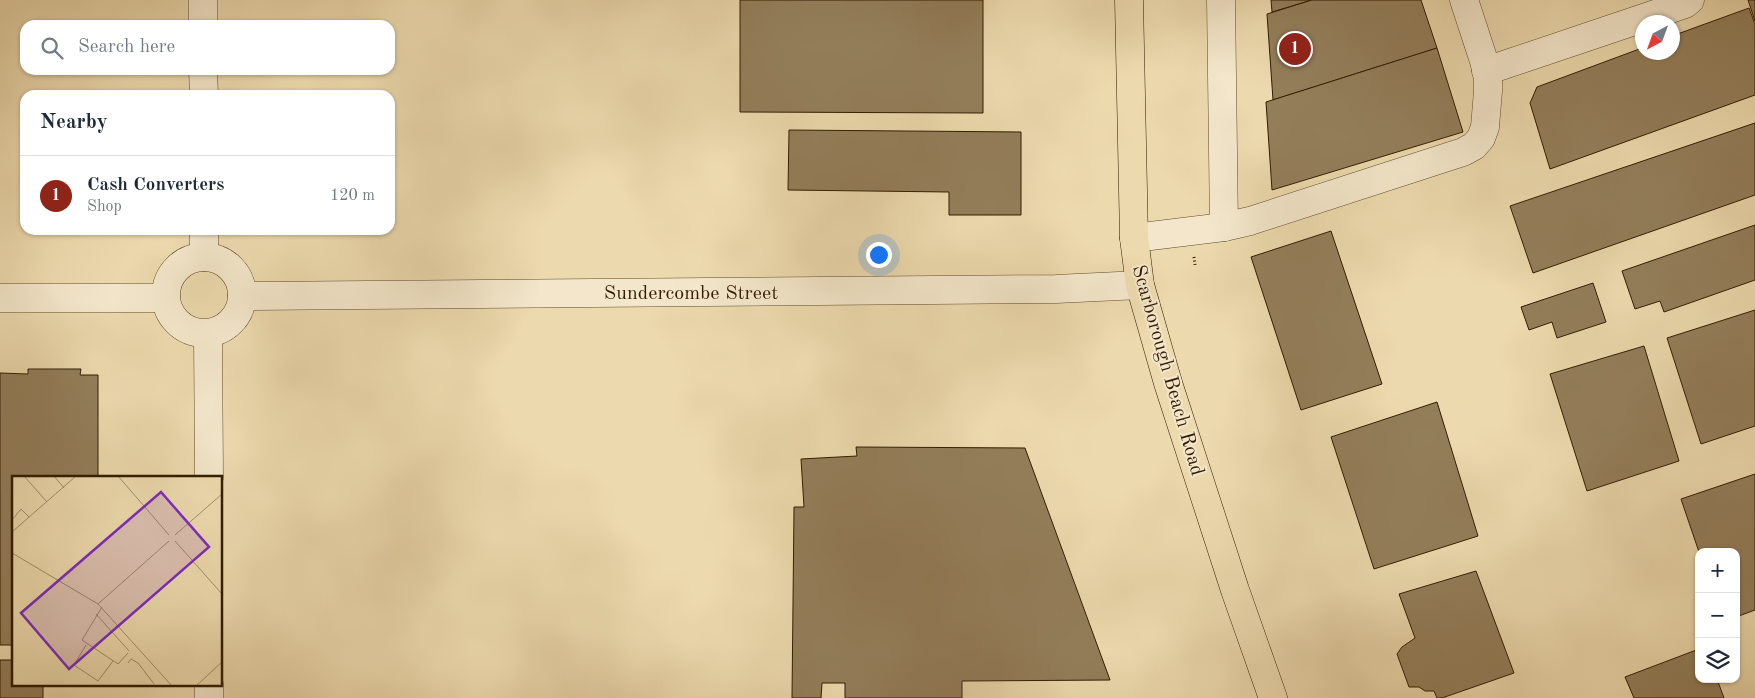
<!DOCTYPE html>
<meta charset="utf-8">
<style>
body{margin:0;font-family:"Old Standard TT",serif;background:#f6f6f7;color:#1f2937}
.controls{position:absolute;right:15px;bottom:15px;display:grid;overflow:hidden;border-radius:10px;box-shadow:0 1px 4px #0004}
.controls button{width:45px;height:45px;display:grid;place-items:center;padding:0;border:0;border-bottom:1px solid #e0e1e3;background:#fff;color:#1f2937;font:25px sans-serif}
.compass{position:absolute;left:1635px;top:15px;width:45px;height:45px;border-radius:50%;background:#fff;box-shadow:0 1px 4px #0004;rotate:221deg}
.you{position:absolute;left:878px;top:254px;width:18px;height:18px;margin:-12px;border:4px solid #fff;border-radius:50%;background:#1a73e8;box-shadow:0 0 0 8px #1a73e833}
.badge{display:grid;place-items:center;width:32px;height:32px;border-radius:50%;background:#8f2418;color:#fff;font-size:16px;font-weight:700}
.pin{position:absolute;translate:-50% -50%;border:2px solid #fff;box-shadow:0 1px 5px #0006}
.list{margin:0;padding:0;list-style:none}
h2{display:flex;justify-content:space-between;align-items:center;height:65px;margin:0;padding:0 20px;font-size:21px}
h2 small{font-size:16px;font-weight:400;color:#747a83}
.list li{display:grid;grid-template-columns:32px 1fr auto;gap:15px;align-items:center;box-sizing:border-box;height:80px;padding:0 20px;border-top:1px solid #e0e1e3}
.list b{display:block;font-size:19px;white-space:nowrap}
.list p{margin:0;font-size:16px;white-space:nowrap;color:#747a83}
.list em{font-size:16px;font-style:normal;color:#747a83}
.icon{flex:none;width:28px;height:28px;fill:none;stroke:currentColor;stroke-width:2;stroke-linecap:round;stroke-linejoin:round}
.map{position:relative;flex:none;width:1755px;height:698px;overflow:hidden}
.search{position:absolute;background:#fff;box-shadow:0 1px 4px #0004;left:20px;top:20px;width:375px;height:55px;display:flex;align-items:center;gap:12px;box-sizing:border-box;padding:0 18px;border-radius:15px;color:#747a83;font-size:19px}
.panel{position:absolute;background:#fff;box-shadow:0 1px 4px #0004;left:20px;top:90px;width:375px;height:145px;border-radius:15px}
.map>svg:first-child{display:block}
</style>
<div class="map">
<svg width="1755" height="698" viewBox="0 0 1755 698">
<rect width="100%" height="100%" fill="#ecd9ad"/>
<filter id="stains"><feTurbulence type="fractalNoise" baseFrequency=".004" numOctaves="4"/><feColorMatrix values="0 0 0 0 .2 0 0 0 0 .09 0 0 0 0 .02 0 0 0 .5 -.17"/></filter>
<radialGradient id="worn" r=".72"><stop offset=".6" stop-color="#630" stop-opacity="0"/><stop offset="1" stop-color="#630" stop-opacity=".3"/></radialGradient>
<g fill="#937e5a" stroke="#321c00">
<path d="M740,0H983V113L740,112Z"/>
<path d="M1271,0H1312L1272,12Z"/>
<path d="M1312,0H1421L1437,48L1273,100L1267,14Z"/>
<path d="M1748,0H1755V21Z"/>
<path d="M1749,8L1755,24V95L1550,169L1530,103L1537,87L1642,48V52H1672V36Z"/>
<path d="M1437,48L1463,132L1272,190L1266,102Z"/>
<path d="M1755,123V195L1533,273L1510,206Z"/>
<path d="M789,130L1021,132V215H949V192L788,190Z"/>
<path d="M1755,225V280L1664,312L1660,301L1635,309L1622,271Z"/>
<path d="M1331,231L1382,384L1301,410L1251,257Z"/>
<path d="M1593,283L1606,322L1557,338L1552,322L1529,330L1521,307Z"/>
<path d="M1755,310V426L1701,444L1667,338Z"/>
<path d="M1644,346L1679,461L1587,491L1550,374Z"/>
<path d="M28,369H81L80,375H98V477H14V645H0V373L28,374Z"/>
<path d="M1437,402L1478,536L1374,569L1331,437Z"/>
<path d="M856,447L1025,448L1110,680L962,681V698H845V683H822L821,698H792L794,507H804L801,459L857,456Z"/>
<path d="M1755,474V610L1736,617V552H1699L1681,499Z"/>
<path d="M1476,571L1514,673L1442,698H1437L1434,691H1425L1419,687H1409L1397,654L1402,647L1415,638L1399,594Z"/>
<path d="M1699,649V679H1717L1724,698H1634L1625,677Z"/>
<path d="M0,660H14V684H43V698H0Z"/>
</g>
<g fill="none" stroke-linecap="round" stroke-linejoin="round">
<g stroke="#604b2b" stroke-width="29">
<g id="minor">
<path d="M203,0V25"/>
<path d="M1221,0L1224,227"/>
<path d="M203,70L204,95"/>
<path d="M1486,71L1685,4L1690,0"/>
<path d="M204,230V257"/>
<path d="M1134,238L1224,227L1250,221L1463,152L1474,146L1481,138L1485,127L1488,91V77L1484,61L1464,0"/>
<circle cx="204" cy="295" r="38"/>
<path d="M242,296L1056,289L1140,285"/>
<path d="M0,298H166"/>
<path d="M208,334L209,477"/>
<path d="M209,684V698"/>
</g>
</g>
<g stroke="#321c00" stroke-width="29">
<path id="major" d="M1129,0L1134,238L1140,285L1168,383L1235,590L1273,698"/>
</g>
<path stroke="#321c00" stroke-width="3" stroke-dasharray="1 2.5" stroke-linecap="butt" d="M1194,257L1195,265"/>
<use href="#minor" stroke="#f3e6ca" stroke-width="28"/>
<use href="#major" stroke="#ecd9ad" stroke-width="28"/>
</g>
<g text-anchor="middle" stroke-width="4" stroke-linejoin="round" paint-order="stroke">
<g font-size="20" fill="#321c00" stroke="#f3e6ca">
<text x="691" y="299">Sundercombe Street</text>
<text transform="translate(1169 370) rotate(74)" y="7">Scarborough Beach Road</text>
</g>
</g>
<g transform="translate(12 476)">
<rect width="210" height="210" fill="#ecd9ad"/>
<path fill="none" stroke="#a28d68" stroke-width="1" d="M12,0L35,26M42,0L52,12M106,0L157,59M0,44L9,33L17,41M0,56L64,0M163,59L210,18M163,65L210,118M0,77L86,128L160,210M86,128L157,65M90,131L70,164L106,188L116,177M84,138L117,175M74,169L62,189L86,205L101,185M116,187L119,183L126,187L142,208M184,210L210,186"/>
<path fill="#7b2cbf" fill-opacity="0.15" stroke="#7b2cbf" stroke-width="2.5" d="M149,16L197,71L57,193L9,137Z"/>
<rect width="210" height="210" fill="none" stroke="#321c00" stroke-width="2.5"/>
</g>
<rect width="100%" height="100%" filter="url(#stains)"/>
<rect width="100%" height="100%" fill="url(#worn)"/>
</svg>
<div class="controls">
<button>+</button>
<button>−</button>
<button><svg class="icon" aria-label="layers" viewBox="0 0 24 24"><path d="M12 4l9 5-9 5-9-5zM3 14l9 5 9-5"/></svg></button>
</div>
<svg class="compass" viewBox="-18 -18 36 36"><path d="M0-13l5 13h-10z" fill="#e53935"/><path d="M0 13l5-13h-10z" fill="#747a83"/></svg>
<div class="you"></div>
<div class="pin badge" style="left:1295px;top:49px">1</div>
<div class="search"><svg class="icon" aria-label="search" viewBox="0 0 24 24"><circle cx="10" cy="10" r="6"/><path d="M15 15l6 6"/></svg>Search here</div>
<section class="panel">
<h2>Nearby<small></small></h2>
<ul class="list">
<li><span class="badge">1</span><div><b>Cash Converters</b><p>Shop</p></div><em>120 m</em></li>
</ul>
</section>
</div>
